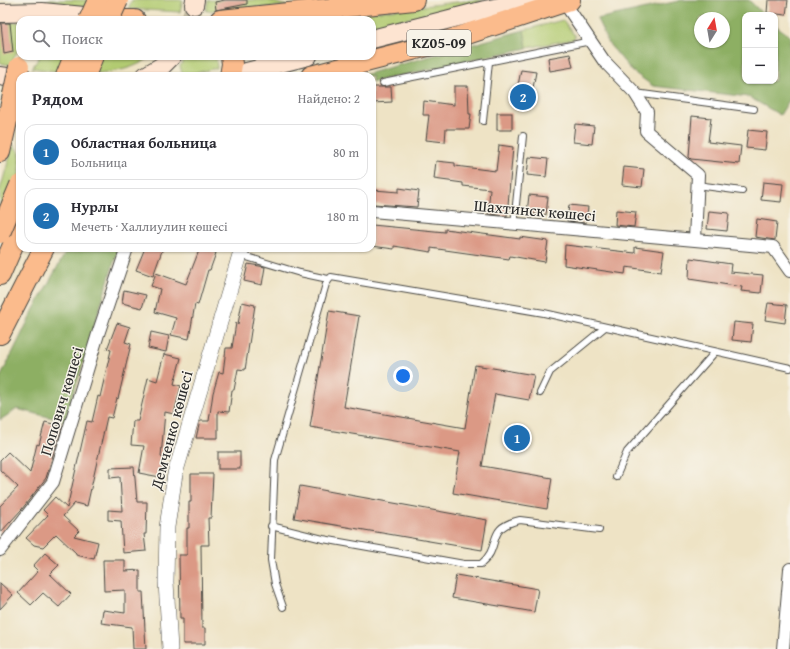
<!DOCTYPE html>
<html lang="ru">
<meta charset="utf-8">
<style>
body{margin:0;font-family:"Gentium Book Plus",serif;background:#f2f2f3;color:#2b2b33}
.controls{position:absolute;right:12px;top:12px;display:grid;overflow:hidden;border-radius:8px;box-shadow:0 1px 3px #0004}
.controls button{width:36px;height:36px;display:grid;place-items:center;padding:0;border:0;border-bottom:1px solid #e1e1e2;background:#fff;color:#2b2b33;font:20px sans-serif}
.compass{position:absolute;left:694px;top:12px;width:36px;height:36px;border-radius:50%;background:#fff;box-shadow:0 1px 3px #0004;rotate:11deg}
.you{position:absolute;left:403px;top:376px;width:14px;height:14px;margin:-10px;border:3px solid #fff;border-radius:50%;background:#1a73e8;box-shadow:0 0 0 6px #1a73e833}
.badge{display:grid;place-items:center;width:26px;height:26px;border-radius:50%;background:#1f6fb2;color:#fff;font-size:13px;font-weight:700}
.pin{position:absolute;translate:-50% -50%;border:2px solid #fff;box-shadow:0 1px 4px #0006}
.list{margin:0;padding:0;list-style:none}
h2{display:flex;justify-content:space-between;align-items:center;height:52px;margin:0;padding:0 16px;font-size:17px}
h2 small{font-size:13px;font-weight:400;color:#7c7c81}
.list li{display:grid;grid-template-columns:26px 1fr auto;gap:12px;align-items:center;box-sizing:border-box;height:56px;margin:0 8px 8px;padding:0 8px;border:1px solid #e1e1e2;border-radius:12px}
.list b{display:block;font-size:15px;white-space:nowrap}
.list p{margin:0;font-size:13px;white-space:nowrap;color:#7c7c81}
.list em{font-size:13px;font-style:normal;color:#7c7c81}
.icon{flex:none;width:22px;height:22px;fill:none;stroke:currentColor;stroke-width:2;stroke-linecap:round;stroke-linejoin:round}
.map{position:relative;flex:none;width:790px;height:649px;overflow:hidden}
.search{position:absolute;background:#fff;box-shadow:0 1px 3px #0004;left:16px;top:16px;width:360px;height:44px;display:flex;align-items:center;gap:10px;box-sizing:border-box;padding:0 14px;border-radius:12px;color:#7c7c81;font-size:15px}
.panel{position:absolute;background:#fff;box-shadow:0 1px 3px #0004;left:16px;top:72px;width:360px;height:180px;border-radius:12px}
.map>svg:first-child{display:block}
</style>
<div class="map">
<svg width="790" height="649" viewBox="0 0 790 649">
<rect width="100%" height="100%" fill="#f7f3e8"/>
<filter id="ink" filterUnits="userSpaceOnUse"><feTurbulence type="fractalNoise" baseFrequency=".025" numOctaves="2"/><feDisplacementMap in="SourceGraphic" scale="8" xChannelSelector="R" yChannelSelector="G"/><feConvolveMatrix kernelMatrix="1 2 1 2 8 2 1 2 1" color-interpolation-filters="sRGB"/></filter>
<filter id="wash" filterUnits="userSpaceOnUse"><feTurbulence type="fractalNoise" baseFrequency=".012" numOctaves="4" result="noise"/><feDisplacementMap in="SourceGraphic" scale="16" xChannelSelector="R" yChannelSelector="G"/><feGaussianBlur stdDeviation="0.9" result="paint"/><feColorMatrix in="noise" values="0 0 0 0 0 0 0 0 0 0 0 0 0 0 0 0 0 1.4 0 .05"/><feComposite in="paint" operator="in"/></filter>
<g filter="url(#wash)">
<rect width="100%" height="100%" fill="#eee3c5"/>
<g fill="#b2cb71" stroke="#6e7b4e">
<path d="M49,0H93L90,7L39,5Z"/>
<path d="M132,0H183L180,12L128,9Z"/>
<path d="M208,0H267L287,6L206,11Z"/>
<path d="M474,0L484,1L372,27V20H305Z"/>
<path d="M563,20L575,36L574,39L527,48L524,30Z"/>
<path d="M20,22V46L10,65L0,63V23Z"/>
<path d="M40,56H152C119,81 70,73 32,68Z"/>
<path d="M186,56H216L217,68L186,75L182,73L180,66Z"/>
<path d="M13,145L20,153V208L0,211V190Z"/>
</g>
<g fill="#8daf63" stroke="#5c6d47" fill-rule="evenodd">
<path d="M683,0H749L764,15H745V81H775V25L790,36V99L780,115L749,97L653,86L632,71L609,44L597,19ZM700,18H724V42H700Z"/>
<path d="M524,30L527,48L372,82V76H359Z"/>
<path d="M68,248H120L114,262L65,421L17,409L0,420V378L34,309Z"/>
</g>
<g id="blocks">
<g fill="#db9985">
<path d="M225,0H247V4L216,10L215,2Z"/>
<path d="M768,0H788L786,15L767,13Z"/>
<path d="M1,23H10L13,52L4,54Z"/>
<path d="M570,54L573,67L550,71L548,58Z"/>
<path d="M521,70L536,72L529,109L514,106Z"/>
<path d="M454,86H468L469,114H471L469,129H446L445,142L426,140L429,115H423L424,101L454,105Z"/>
<path d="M372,87H391L392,102L372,103Z"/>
<rect x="497" y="113" width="15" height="17"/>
<path d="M692,116L711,118L708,142L741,146L739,164L691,159L689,157Z"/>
<path d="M575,124L594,126L592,144L573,142Z"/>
<path d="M748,130L767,132L765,150L746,148Z"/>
<path d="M499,145L513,147L507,216L488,214L490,189L463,186V183L434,179L436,161L455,163V166L496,171Z"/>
<path d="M529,157L548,159L546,177L527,175Z"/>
<path d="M624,167L644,169L642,187L622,185Z"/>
<path d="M763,182L783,184L781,202L761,200Z"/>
<path d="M399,188L419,191L417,207L373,204L374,190L399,192Z"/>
<path d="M529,195L548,197L546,215L527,213Z"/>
<path d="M569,205L588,207L586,223L567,221Z"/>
<path d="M616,210L636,212L634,227L615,225Z"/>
<path d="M709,211L729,213L727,231L707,229Z"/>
<path d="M757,219L777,222L775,240L755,237Z"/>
<path d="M372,225L445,232V229L520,239V237L548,241L545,262L510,256L509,259L431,248V252L394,246V249L372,246Z"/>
<path d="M565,245L635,253V247L664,251L661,272L626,267L625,274L564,265Z"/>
<path d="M145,248H163L153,276L136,270Z"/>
<path d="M200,248H213L212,251L216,253L210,270H208L198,305L195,304L189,339L171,335L176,318L155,312L160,289L151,286L156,273L186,284Z"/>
<path d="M690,258L731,264L730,272L763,275L761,293L741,291L742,287L689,279Z"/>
<path d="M248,264L265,267L262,285L244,281Z"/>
<path d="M124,290L146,295L142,308L122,303Z"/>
<path d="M242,302L255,305L245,370L238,369L234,390H232L229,412L218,411V438H196L200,421H209L213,393L219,372L223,373L226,348H232L236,323L238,324Z"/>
<path d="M768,303L787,305L785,323L765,320Z"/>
<path d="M329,311L359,316L344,407L465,428L475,365L534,375L529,400L495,394L482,466L552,478L547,509L453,493L460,452L310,427Z"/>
<path d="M734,322L753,324L751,342L732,340Z"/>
<path d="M117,323L130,327L125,342L131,344L118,399L117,398L112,418L107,417L87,506L75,503L63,516L79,531L74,536L98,542L94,559L76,555V553L56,534L43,547L34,545L26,538L48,515L43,510L55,497L67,508L87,421L92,422L98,396L100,397L111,350L107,349Z"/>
<path d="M151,332L169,336L166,352L148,348Z"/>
<path d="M164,354L181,358L174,384L181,386L174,414L165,412L161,457L164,458L160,477L139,473L144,446L131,445L133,421H138L148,378L157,381Z"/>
<path d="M45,422L62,426L46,478L22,509L0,533V506L18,487L0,470V460L8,452L30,473L37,444L39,445Z"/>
<rect x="218" y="452" width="22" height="17"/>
<path d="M134,467L137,502H147L146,534H144L146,551L123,553L121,521L108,520V510L122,511L120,477L110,478V468Z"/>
<path d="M191,474H213L211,518H208L209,545H201L202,628H205V644H183V618H180L179,555H187V528H189V502H191Z"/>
<path d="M300,486L487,520L482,550L294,518Z"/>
<path d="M45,553L59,565L50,574L71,594L59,607L43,593L31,605L18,593L38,571L33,566Z"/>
<path d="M103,560H125V571L140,570V592H143L146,649H133L132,627L101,623L103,610L125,613V590L104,591Z"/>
<path d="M456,575L538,589L534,612L452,598Z"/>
<path d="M0,583L13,595L0,609Z"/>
</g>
</g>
</g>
<g filter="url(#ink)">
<use href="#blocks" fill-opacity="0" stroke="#484742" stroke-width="1"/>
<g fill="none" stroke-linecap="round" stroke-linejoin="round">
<path stroke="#c7bea6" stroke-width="18" stroke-dasharray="18 9" stroke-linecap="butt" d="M190,20L194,5"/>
<g stroke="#484742" stroke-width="8">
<g id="service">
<path d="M383,83L591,41"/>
<path d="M635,93L754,109"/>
<path d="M483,121L489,62"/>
<path d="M697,185L742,191"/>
<path d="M514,224L523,136"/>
<path d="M240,255L300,273L328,279"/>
<path d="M540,393L550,372L604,328"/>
<path d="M616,477L627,452L715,352"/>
<path d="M271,526L323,539L464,564H481C503,546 484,528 520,520L599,530"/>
<path d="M283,607L275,584L271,560L275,460L326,284L331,277L544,313L790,368"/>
</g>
</g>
<g stroke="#484742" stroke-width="14">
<g id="minor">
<path d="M564,2L604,61L635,93L647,112L646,131L698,175L695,239"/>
<path d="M372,211L773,247L790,271"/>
<path d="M0,550L53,482L98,334L127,248"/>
<path d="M783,649L790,569"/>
</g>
</g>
<g stroke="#484742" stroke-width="16">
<path id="tertiary" d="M170,649L166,582L167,527L175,474L242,248"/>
</g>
<g stroke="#484742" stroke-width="20">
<g id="secondary">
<path d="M194,5L195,0"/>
<path d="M0,13L42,12L105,18"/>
<path d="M372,39L485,10L533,0"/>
<path d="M0,76L20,79"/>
<path d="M145,76L162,66L172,56"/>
<path d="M231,76L308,56"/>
</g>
</g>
<g stroke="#484742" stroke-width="22">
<g id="primary">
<path d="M119,20H135"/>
<path d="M220,20L414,0"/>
<path d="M66,76L74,56"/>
<path d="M85,76L93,56"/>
<path d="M230,76L232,64L231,56"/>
<path d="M311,76L443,42L570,0"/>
<path d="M0,152L13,95"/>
<path d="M0,275L20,229"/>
<path d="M0,334L44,248"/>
</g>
</g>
<use href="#service" stroke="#fff" stroke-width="6"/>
<use href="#minor" stroke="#fff" stroke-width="12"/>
<use href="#tertiary" stroke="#fff" stroke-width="15"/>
<use href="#secondary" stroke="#fde4d1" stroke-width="18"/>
<use href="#primary" stroke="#fbbb8c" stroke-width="20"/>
<g stroke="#484742" stroke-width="22" stroke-linecap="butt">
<g id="primary-bridge">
<path d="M89,20L98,0"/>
<path d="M109,20L118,0"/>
<path d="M13,95L19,67"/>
<path d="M0,233L20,185"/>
</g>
</g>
<use href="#primary-bridge" stroke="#fbbb8c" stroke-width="20"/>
</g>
</g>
<g text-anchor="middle" stroke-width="3" stroke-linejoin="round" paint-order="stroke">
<rect fill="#f7f3e8" stroke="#686764" stroke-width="1" x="407" y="30" width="64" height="26" rx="3"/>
<g font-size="15" font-weight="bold" fill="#2b2b2b">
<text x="439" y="48">KZ05-09</text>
</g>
<g font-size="16" fill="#2b2b2b" stroke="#f7f3e8">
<text transform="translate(535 210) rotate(5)" y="6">Шахтинск көшесі</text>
<text transform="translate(61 401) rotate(-73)" y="6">Попович көшесі</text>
<text transform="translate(171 430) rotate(-75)" y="6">Демченко көшесі</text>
</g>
</g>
</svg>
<div class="controls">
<button>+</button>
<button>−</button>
</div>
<svg class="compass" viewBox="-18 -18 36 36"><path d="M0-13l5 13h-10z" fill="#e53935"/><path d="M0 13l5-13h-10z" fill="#7c7c81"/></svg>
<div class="you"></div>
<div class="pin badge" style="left:517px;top:438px">1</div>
<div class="pin badge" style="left:523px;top:97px">2</div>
<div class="search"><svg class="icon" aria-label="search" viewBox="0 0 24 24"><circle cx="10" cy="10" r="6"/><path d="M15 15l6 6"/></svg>Поиск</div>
<section class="panel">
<h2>Рядом<small>Найдено: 2</small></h2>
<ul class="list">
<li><span class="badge">1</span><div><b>Областная больница</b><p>Больница</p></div><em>80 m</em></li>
<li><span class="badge">2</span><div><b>Нурлы</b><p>Мечеть · Халлиулин көшесі</p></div><em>180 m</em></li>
</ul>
</section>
</div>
